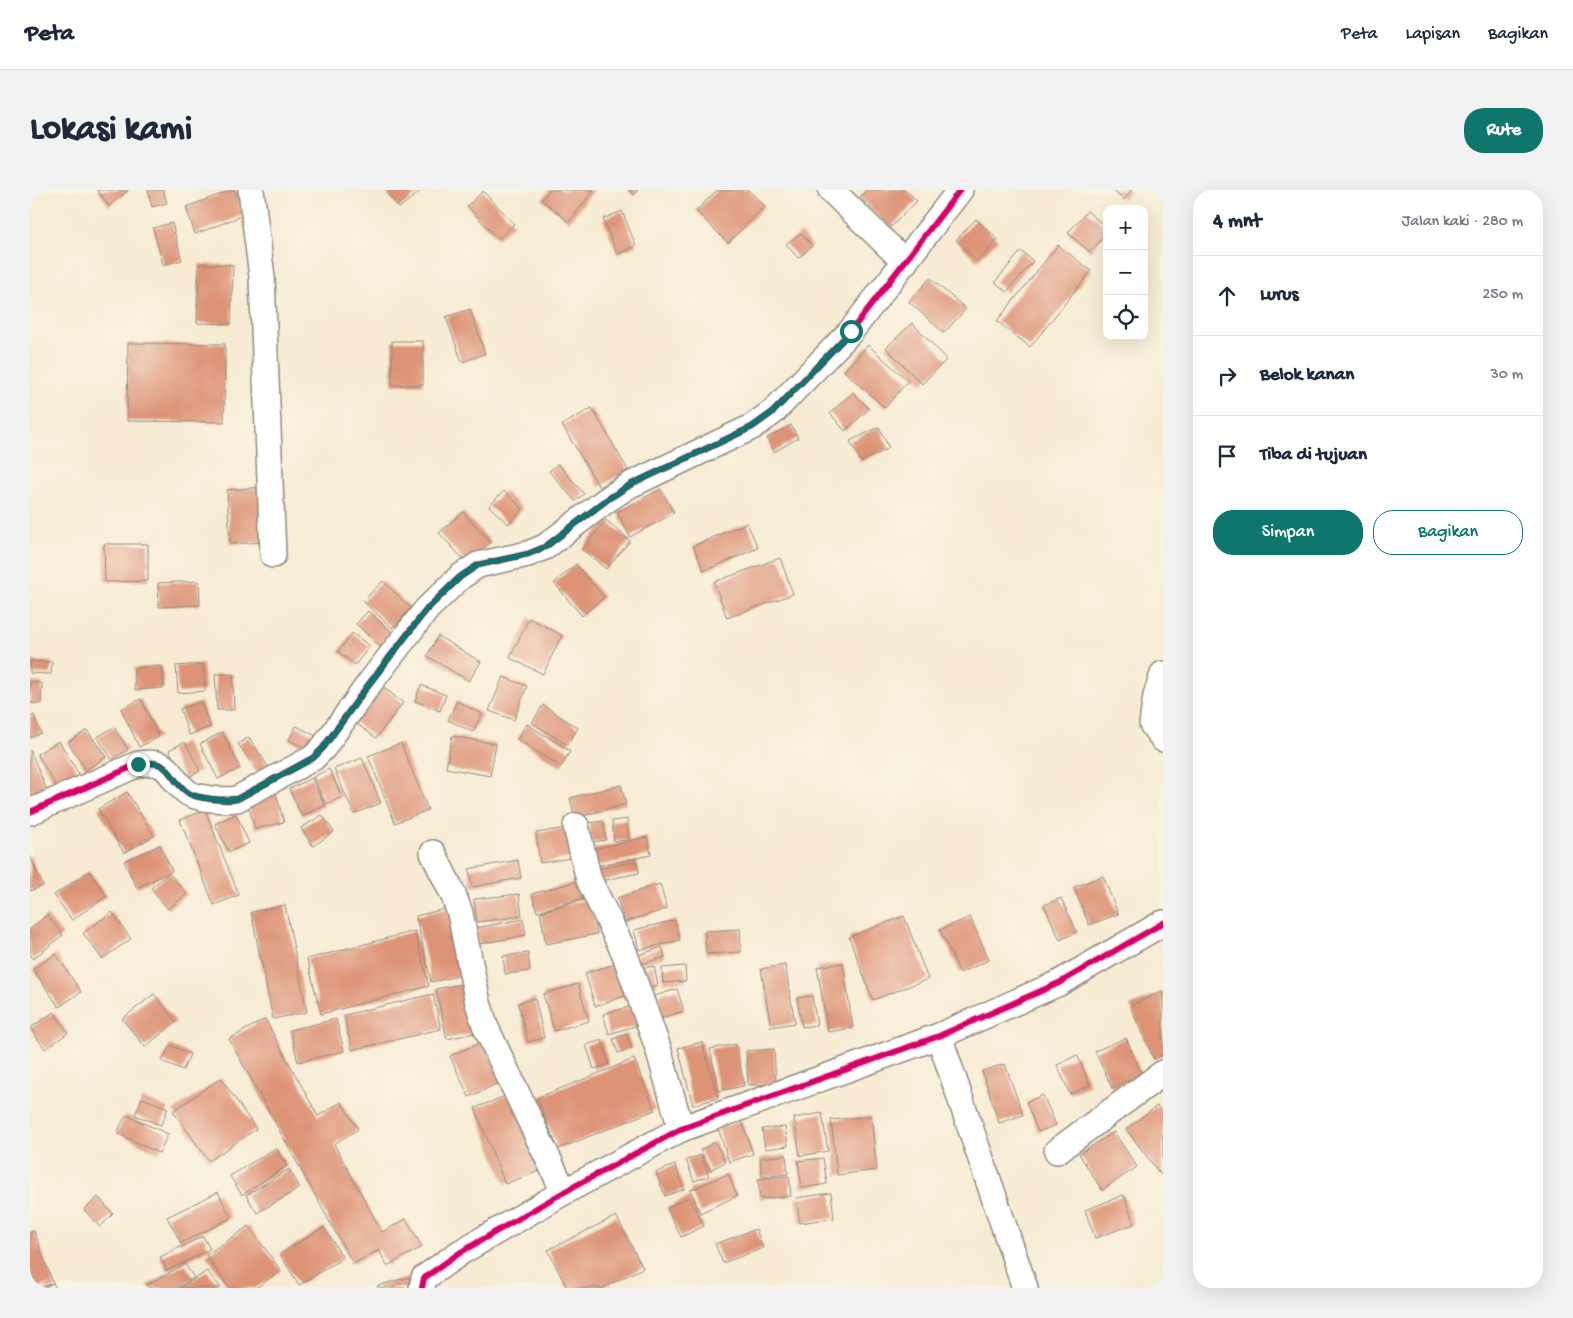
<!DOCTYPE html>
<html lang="id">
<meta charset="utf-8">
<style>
body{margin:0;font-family:"Gochi Hand",sans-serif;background:#f2f2f3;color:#1f2937}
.controls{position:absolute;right:15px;top:15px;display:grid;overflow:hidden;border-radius:10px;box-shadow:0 5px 20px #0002}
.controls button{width:45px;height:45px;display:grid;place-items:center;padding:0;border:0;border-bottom:1px solid #e0e1e3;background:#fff;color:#1f2937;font:25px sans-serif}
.stop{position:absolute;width:15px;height:15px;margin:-11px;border:4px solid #0f766e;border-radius:50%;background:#fff}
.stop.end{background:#0f766e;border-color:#fff;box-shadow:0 1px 5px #0008}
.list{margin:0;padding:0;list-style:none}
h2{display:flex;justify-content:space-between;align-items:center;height:65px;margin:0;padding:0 20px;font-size:21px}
h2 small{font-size:16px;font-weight:400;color:#747a83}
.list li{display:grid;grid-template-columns:32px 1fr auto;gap:15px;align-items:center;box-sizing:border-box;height:80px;padding:0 20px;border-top:1px solid #e0e1e3}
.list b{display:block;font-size:19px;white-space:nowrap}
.list em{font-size:16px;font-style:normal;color:#747a83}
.actions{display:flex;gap:10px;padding:15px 20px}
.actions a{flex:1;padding:11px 0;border:1px solid #0f766e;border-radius:20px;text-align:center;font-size:18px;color:#0f766e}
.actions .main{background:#0f766e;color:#fff}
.icon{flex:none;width:28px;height:28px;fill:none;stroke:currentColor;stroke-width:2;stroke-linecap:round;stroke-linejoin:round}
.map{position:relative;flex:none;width:1133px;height:1098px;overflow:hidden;border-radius:20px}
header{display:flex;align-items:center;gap:30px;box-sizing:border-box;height:70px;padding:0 25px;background:#fff;border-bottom:1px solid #e0e1e3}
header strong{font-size:24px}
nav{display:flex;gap:28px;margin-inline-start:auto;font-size:18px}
.intro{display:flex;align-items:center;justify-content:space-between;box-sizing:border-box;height:120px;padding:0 30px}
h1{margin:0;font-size:35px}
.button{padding:12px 22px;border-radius:20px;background:#0f766e;color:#fff;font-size:18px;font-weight:700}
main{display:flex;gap:30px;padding:0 30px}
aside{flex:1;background:#fff;border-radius:20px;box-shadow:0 5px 20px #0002}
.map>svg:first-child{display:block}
</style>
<header>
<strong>Peta</strong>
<nav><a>Peta</a><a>Lapisan</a><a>Bagikan</a></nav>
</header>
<div class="intro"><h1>Lokasi kami</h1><a class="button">Rute</a></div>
<main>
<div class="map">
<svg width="1133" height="1098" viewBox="0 0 1133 1098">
<rect width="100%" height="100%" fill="#fcf5e5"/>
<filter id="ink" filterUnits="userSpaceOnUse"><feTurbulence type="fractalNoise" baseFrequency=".02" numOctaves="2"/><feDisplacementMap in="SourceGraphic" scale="10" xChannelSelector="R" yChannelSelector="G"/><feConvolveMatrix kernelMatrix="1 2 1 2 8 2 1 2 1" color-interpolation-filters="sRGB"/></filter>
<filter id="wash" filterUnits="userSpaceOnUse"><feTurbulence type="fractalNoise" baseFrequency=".0096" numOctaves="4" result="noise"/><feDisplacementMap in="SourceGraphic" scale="20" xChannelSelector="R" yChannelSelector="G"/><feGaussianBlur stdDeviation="1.12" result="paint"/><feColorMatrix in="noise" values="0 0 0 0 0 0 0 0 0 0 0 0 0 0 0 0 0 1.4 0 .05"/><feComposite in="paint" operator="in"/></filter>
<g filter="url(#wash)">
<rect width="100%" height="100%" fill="#f7ebd3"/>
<g id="blocks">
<g fill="#dd9376">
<path d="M67,0H97L98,1L79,16Z"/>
<path d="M118,0H133L137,13L122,17Z"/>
<path d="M202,0H205L214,25L165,44L156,17Z"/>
<path d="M362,0H392L369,18L357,3Z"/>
<path d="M519,0H564L539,32L512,10Z"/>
<path d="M598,0H608L604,5Z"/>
<path d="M687,0H718L735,16L698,53L666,21Z"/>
<path d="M836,0H876L887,11L861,37L830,7Z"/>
<path d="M1082,0H1102L1094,10Z"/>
<path d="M453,1L484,34L468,49L437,16Z"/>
<path d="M592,21L606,56L587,64L573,29Z"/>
<path d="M1057,21L1077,38V43L1060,62L1038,43Z"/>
<path d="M946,29L968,50L947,71L926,50Z"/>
<path d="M142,33L152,70L133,75L123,38Z"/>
<path d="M771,43L782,56L768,68L756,54Z"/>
<path d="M1028,55L1061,81L1000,157L967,131Z"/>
<path d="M991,61L1003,71L977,102L965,92Z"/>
<path d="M169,74L203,75L201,134L167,133Z"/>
<path d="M900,88L936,119L914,143L879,112Z"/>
<path d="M440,119L455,164L432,172L416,127Z"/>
<path d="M882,133L917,169L892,194L856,158Z"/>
<rect x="362" y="151" width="31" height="44"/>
<path d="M98,153L195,154L194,232L97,231Z"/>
<path d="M838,155L878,191L855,218L814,181Z"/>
<path d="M823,202L839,219L815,241L800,223Z"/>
<path d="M562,218L598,280L569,297L532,235Z"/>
<path d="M761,235L768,248L744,262L737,248Z"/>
<path d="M849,237L859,258L831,272L820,251Z"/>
<path d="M528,274L554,304L545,311L519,281Z"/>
<path d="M233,297L236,352L200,354L197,300Z"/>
<path d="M631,299L644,323L600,347L587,322Z"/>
<path d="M474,301L493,319L478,334L459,316Z"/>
<path d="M433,322L461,352L437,373L409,343Z"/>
<path d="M576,330L600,351L576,379L552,359Z"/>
<path d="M717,333L728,358L674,381L663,356Z"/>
<path d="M74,354H118V391L75,392Z"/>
<path d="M750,368L763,404L697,428L684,392Z"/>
<path d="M546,374L574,407L552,426L524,393Z"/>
<path d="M169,391L170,415L129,417L128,393Z"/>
<path d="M353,391L381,418L362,438L333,411Z"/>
<path d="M338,421L367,447L355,461L326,434Z"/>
<path d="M499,428L532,445L513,484L480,468Z"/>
<path d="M322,443L340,456L325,475L308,462Z"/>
<path d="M408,446L451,472L439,491L397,466Z"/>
<path d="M0,471L22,472L21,484L0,483Z"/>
<path d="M173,474L175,501L148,503L146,476Z"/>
<path d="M132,476L134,498L105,500L104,478Z"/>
<path d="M185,484H203L204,520H187Z"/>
<path d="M473,487L497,496L484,530L459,521Z"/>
<path d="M0,492L12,493L11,514L0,513Z"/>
<path d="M351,495L373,513L346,548L323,531Z"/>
<path d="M391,495L416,505L410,521L385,511Z"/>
<path d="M111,509L129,547L109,557L91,519Z"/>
<path d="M427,511L452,524L443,542L418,530Z"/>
<path d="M171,512L180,537L159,545L150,519Z"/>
<path d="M513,515L548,538L537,555L502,533Z"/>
<path d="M4,525L11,543L0,548V527Z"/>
<path d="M497,534L540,561L531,577L487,549Z"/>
<path d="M266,536L288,547L281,561L259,550Z"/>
<path d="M84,537L98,560L82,569L67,547Z"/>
<path d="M57,540L76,567L56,580L38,552Z"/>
<path d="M192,542L210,578L188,589L170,554Z"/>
<path d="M422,546L466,554L460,586L416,578Z"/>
<path d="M219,547L241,581L231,587L208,554Z"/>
<path d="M29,551L50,586L28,599L7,564Z"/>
<path d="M155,552L170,581L155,589L139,560Z"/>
<path d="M371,553L398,620L365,633L338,566Z"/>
<path d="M0,560L18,603L0,610Z"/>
<path d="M332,568L351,613L324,624L304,579Z"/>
<path d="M299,579L312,607L296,614L283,587Z"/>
<path d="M282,588L295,616L272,626L259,599Z"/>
<path d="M591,595L596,614L545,628L540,608Z"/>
<path d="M97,602L124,646L94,663L68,619Z"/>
<path d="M246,603L254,632L225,639L217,611Z"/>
<path d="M175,620L209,705L184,715L150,630Z"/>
<path d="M206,624L219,653L199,662L185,634Z"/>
<path d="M292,625L304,642L283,656L271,638Z"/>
<path d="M597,629L599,650L584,651L582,631Z"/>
<path d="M573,631L576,650L561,652L559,633Z"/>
<path d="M542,637L547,667L510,673L506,643Z"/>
<path d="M617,647L621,665L567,676L563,659Z"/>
<path d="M130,655L142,681L107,698L94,671Z"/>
<path d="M0,665L13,696L0,701Z"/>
<path d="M488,670L491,688L442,697L439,679Z"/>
<path d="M607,671L609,683L566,692L564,680Z"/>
<path d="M59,681L77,706L42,730L24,705Z"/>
<path d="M139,683L157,704L138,719L121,698Z"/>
<path d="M1073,686L1088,724L1059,735L1044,697Z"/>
<path d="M551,690L556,707L507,722L502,704Z"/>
<path d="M630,694L637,719L595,732L587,708Z"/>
<path d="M489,704L492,726L447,732L444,709Z"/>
<path d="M560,708L567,744L516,754L510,722Z"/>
<path d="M1031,708L1047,742L1030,750L1014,715Z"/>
<path d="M255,715L277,822L243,829L221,722Z"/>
<path d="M422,717L438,784L401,792L386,726Z"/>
<path d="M82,722L101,749L72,769L53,743Z"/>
<path d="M17,725L33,745L3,769L0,764V739Z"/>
<path d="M874,726L898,789L843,810L819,747Z"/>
<path d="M940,727L959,770L930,783L910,740Z"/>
<path d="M493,729L496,745L449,754L446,738Z"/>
<path d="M645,730L650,750L609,760L604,740Z"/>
<path d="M710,739L711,762L676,764L675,741Z"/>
<path d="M385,741L399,796L291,824L277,769Z"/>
<path d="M632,757L635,767L608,775L606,766Z"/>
<path d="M498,763L500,781L475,784L473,766Z"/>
<path d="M26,764L51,802L29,817L3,779Z"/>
<path d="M813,773L823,838L798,842L787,777Z"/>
<path d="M585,774L595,806L565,816L555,783Z"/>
<path d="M755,775L765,833L741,837L731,779Z"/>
<path d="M624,776L628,795L617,798L613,778Z"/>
<path d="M655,776L656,791L633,793L632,778Z"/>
<path d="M438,793L449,842L417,849L406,799Z"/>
<path d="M548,794L559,831L524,841L513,804Z"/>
<path d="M647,799L654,821L625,830L618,808Z"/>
<path d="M1133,801V865L1124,869L1100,816Z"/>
<path d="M124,804L146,832L115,857L92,829Z"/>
<path d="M403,804L411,839L322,860L314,825Z"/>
<path d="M782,806L787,835L772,837L767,808Z"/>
<path d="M505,808L514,848L498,852L488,813Z"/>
<path d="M602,816L608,835L579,844L573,824Z"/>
<path d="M24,822L38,843L15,859L0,838Z"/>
<path d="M235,829L288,926L311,912L328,939L304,954L352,1042L376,1029L392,1057L357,1076L349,1060L323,1074L199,849Z"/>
<path d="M306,829L314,861L268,872L260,840Z"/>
<path d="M597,844L602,858L588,863L583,849Z"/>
<path d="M1096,848L1112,885L1082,898L1065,861Z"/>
<path d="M572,850L579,874L564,879L556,855Z"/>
<path d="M454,851L473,891L439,907L420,866Z"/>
<path d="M672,852L688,908L663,915L648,858Z"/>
<path d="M706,854L714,896L689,901L680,859Z"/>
<path d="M140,855L160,864L153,880L132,871Z"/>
<path d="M744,859L746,894L718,895L716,861Z"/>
<path d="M1047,865L1060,895L1040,904L1027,875Z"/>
<path d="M604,869L625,920L528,959L507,908Z"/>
<path d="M975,874L993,925L969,933L952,881Z"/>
<path d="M191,888L226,939L179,971L143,921Z"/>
<path d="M483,903L514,979L475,994L445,918Z"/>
<path d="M1013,905L1026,935L1008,942L996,912Z"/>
<path d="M112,908L138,918L131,935L105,925Z"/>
<path d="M1127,916L1133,923V984L1131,985L1096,939Z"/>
<path d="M792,923L798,961L770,966L764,928Z"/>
<path d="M96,925L138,944L129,963L87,943Z"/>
<path d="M841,926L847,980L807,985L801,930Z"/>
<path d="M712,931L723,964L699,972L688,938Z"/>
<path d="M755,937L758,956L735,959L732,939Z"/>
<path d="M1084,942L1107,977L1072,1000L1049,964Z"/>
<path d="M685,952L695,972L680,980L670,960Z"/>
<path d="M246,958L257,976L212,1005L200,986Z"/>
<path d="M671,965L679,986L664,991L656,970Z"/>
<path d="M756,965L758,984L732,987L730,968Z"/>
<path d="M793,968L797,994L772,998L768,971Z"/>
<path d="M645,975L654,999L635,1006L626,982Z"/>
<path d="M259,979L270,998L227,1023L216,1005Z"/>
<path d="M698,984L707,1006L670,1023L660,1000Z"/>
<path d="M759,986L761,1006L730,1009L728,989Z"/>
<path d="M188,1002L201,1028L151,1053L137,1027Z"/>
<path d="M801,1003L804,1028L770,1033L766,1008Z"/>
<path d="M1094,1005L1104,1034L1065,1048L1055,1020Z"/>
<path d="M68,1007L83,1024L70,1037L54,1020Z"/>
<path d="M659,1007L674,1036L651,1047L637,1018Z"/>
<path d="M586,1026L613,1078L572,1098H537L518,1060Z"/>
<path d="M219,1036L251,1081L226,1098H199L176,1065Z"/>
<path d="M294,1037L313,1068L269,1095L250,1064Z"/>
<path d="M726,1039L733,1058L693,1073L685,1054Z"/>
<path d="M4,1041L23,1093L26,1098H13L23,1093L7,1098H0V1042Z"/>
<path d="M173,1046L180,1059L137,1081L130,1067Z"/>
<path d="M155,1074L164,1088L146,1098H119L117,1095Z"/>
<path d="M177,1081L191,1098H150Z"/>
<path d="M379,1087L382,1098H348L347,1096Z"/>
</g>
</g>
</g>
<g filter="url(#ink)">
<use href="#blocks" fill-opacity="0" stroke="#918b7f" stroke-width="1"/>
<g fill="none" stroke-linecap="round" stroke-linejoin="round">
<g stroke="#918b7f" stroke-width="28">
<g id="minor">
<path d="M221,0L232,87L243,365"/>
<path d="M801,0L875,72"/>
<path d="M1133,484L1126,506L1122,534L1133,549"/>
<path d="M0,622L108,574C143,569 135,585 157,602C165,609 196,611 207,609L283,568L293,558L339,494L397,419L430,387L448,375L498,364L515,357L578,309L600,295L722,237L743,222L821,141L930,0"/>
<path d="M546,636L559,690L594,762L628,858L651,939"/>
<path d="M403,663L423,704L430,723L448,813L456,838L534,1002"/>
<path d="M909,846L995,1098"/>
<path d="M1027,961L1133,883"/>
<path d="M392,1098L394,1088L431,1062L534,1002L651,939L909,846L1029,793L1133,733"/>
</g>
</g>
<use href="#minor" stroke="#fff" stroke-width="25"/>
<g stroke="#fcf5e5" stroke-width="9">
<g id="cycleway">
<path d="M0,622L108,574C143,569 135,585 157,602C165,609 196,611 207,609L283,568L293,558L339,494L397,419L430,387L448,375L498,364L515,357L578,309L600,295L722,237L743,222L821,141L930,0"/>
<path d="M392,1098L394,1088L431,1062L534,1002L651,939L909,846L1029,793L1133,733"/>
</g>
</g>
<use href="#cycleway" stroke="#d6006c" stroke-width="6"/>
</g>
</g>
<g fill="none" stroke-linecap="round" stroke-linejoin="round" filter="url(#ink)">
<path stroke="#0f766e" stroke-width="6" d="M108,574C143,569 135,585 157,602C165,609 196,611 207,609L283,568L293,558L339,494L397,419L430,387L448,375L498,364L515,357L578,309L600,295L722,237L743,222L821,141"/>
</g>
</svg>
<div class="controls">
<button>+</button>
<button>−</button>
<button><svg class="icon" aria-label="locate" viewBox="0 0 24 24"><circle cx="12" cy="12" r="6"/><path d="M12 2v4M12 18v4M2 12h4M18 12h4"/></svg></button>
</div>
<div class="stop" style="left:821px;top:141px"></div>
<div class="stop end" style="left:108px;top:574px"></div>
</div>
<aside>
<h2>4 mnt<small>Jalan kaki · 280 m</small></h2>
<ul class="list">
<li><svg class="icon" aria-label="ahead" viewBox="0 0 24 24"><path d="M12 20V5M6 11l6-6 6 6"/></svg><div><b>Lurus</b></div><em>250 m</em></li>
<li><svg class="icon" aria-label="right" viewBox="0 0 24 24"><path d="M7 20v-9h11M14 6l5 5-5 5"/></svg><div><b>Belok kanan</b></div><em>30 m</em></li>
<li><svg class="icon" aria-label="arrive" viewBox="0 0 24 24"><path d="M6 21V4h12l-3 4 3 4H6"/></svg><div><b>Tiba di tujuan</b></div></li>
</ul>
<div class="actions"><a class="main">Simpan</a><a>Bagikan</a></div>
</aside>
</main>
